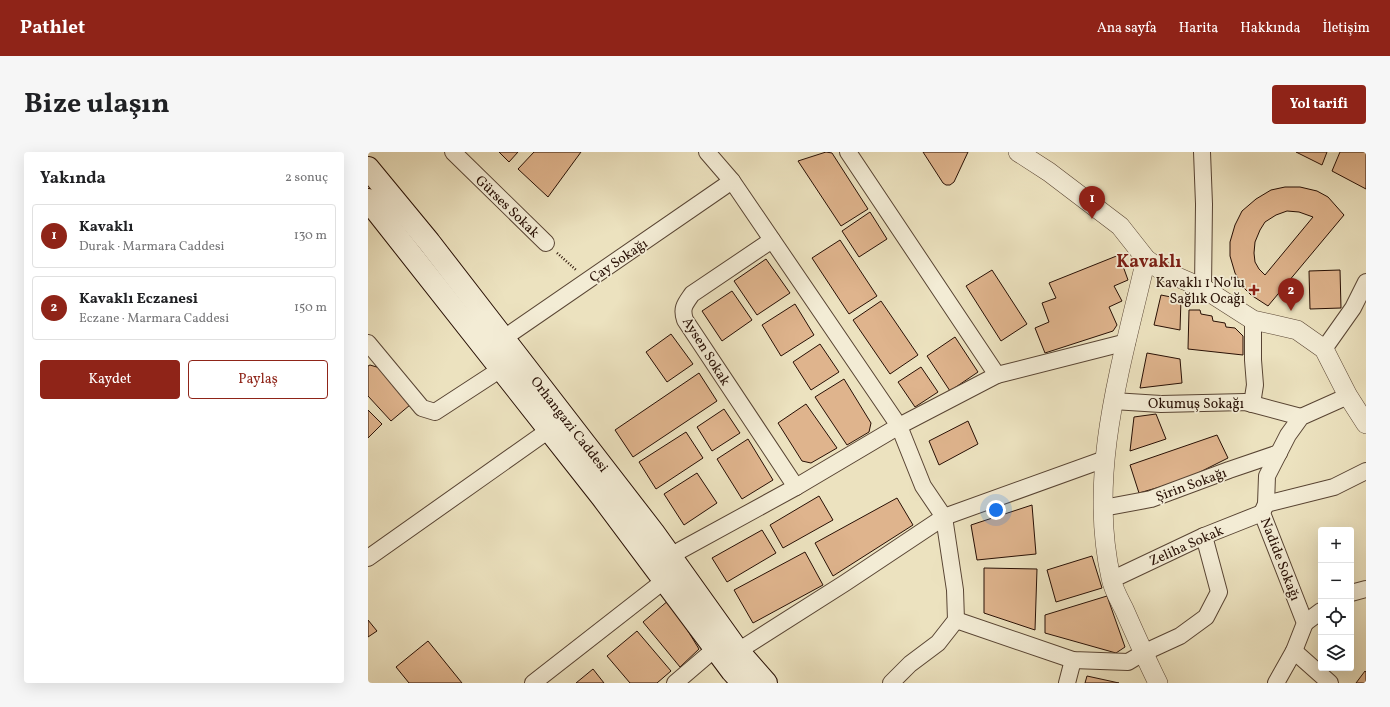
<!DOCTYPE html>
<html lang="tr">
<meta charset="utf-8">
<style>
body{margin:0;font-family:Vollkorn,serif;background:#f6f6f6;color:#202124}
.controls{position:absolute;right:12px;bottom:12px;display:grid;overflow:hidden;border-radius:4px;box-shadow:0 4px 16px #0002}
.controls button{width:36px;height:36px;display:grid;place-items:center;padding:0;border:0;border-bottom:1px solid #e0e0e0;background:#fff;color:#202124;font:20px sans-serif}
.you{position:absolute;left:628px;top:358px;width:14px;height:14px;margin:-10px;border:3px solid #fff;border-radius:50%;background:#1a73e8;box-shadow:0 0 0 6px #1a73e833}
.badge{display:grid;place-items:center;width:26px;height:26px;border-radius:50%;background:#8f2418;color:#fff;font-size:13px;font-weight:700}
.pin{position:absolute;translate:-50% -33px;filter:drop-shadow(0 1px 2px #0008)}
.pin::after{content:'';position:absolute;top:21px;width:14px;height:12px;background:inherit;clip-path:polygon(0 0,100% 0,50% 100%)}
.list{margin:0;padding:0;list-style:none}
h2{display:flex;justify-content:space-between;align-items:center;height:52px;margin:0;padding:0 16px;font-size:17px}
h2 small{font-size:13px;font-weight:400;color:#757577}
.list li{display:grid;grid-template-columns:26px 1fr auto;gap:12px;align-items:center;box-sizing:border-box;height:64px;margin:0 8px 8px;padding:0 8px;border:1px solid #e0e0e0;border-radius:4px}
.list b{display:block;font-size:15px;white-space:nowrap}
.list p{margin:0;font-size:13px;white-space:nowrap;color:#757577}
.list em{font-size:13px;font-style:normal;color:#757577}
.actions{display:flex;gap:8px;padding:12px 16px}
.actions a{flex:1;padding:9px 0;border:1px solid #8f2418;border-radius:4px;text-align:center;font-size:14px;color:#8f2418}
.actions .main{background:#8f2418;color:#fff}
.icon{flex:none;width:22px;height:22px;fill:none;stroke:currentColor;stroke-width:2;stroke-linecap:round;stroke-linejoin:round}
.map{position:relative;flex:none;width:998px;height:531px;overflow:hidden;border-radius:4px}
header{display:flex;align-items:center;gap:24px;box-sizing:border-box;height:56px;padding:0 20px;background:#8f2418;color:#fff}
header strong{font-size:19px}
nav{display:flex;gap:22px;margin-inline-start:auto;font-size:14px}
.intro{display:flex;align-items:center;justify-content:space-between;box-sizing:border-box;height:96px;padding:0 24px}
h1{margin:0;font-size:28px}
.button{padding:10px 18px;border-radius:4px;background:#8f2418;color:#fff;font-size:14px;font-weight:700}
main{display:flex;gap:24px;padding:0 24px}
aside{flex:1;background:#fff;border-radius:4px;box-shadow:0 4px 16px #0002}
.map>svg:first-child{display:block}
</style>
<header>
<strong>Pathlet</strong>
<nav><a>Ana sayfa</a><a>Harita</a><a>Hakkında</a><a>İletişim</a></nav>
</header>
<div class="intro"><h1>Bize ulaşın</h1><a class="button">Yol tarifi</a></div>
<main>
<aside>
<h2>Yakında<small>2 sonuç</small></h2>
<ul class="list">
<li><span class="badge">1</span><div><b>Kavaklı</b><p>Durak · Marmara Caddesi</p></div><em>130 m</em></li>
<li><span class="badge">2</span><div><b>Kavaklı Eczanesi</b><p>Eczane · Marmara Caddesi</p></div><em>150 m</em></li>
</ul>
<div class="actions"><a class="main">Kaydet</a><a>Paylaş</a></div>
</aside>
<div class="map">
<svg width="998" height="531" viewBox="0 0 998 531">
<rect width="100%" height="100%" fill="#ece2bf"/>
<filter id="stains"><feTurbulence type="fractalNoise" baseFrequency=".005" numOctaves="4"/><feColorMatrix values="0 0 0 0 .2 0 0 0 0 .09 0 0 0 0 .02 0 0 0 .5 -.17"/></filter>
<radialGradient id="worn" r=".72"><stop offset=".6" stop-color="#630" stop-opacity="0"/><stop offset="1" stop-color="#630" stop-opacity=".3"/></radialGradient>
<g fill="#dfb48d" stroke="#270f04" fill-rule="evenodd">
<path d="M131,0H150L141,10Z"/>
<path d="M166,0H213L180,45L150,17Z"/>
<path d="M458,0L464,1L500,57L473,74L430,9Z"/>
<path d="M555,0H600L586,30L582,33H578L575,31Z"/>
<path d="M928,0H959L954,13Z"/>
<path d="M972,0H998V37L964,19Z"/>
<path d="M917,35H932L949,39L960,45L976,63L900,154L883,143L875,135L867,121L862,104V90L867,73L874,59L888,47L903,38ZM919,59L931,60L945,65L897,123L891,117L887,110L886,101L887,90L892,78L897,70L908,63Z"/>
<path d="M502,60L519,87L491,105L474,79Z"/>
<path d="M472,88L509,144L481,162L444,106Z"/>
<path d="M751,103L760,128L746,134L754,149L741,155L749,173L745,179L677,201L667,176L681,170L674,151L688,146L681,131Z"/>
<path d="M398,107L422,141L389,163L366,129Z"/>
<path d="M624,118L659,172L633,189L598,134Z"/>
<path d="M972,118L973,156L942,157L941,119Z"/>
<path d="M364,139L384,168L354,189L334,159Z"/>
<path d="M793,143L813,147L812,178L786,173Z"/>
<path d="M513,149L550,203L522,222L485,168Z"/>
<path d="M427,152L446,183L413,204L394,173Z"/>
<path d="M821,158H832L833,162L844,164L845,169L857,171L858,175L867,176L875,184V203L820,197Z"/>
<path d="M303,182L325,212L299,230L278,200Z"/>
<path d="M587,185L610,220L582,239L559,204Z"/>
<path d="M452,192L471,220L443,238L425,210Z"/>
<path d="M779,201L812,207L814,231L772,236Z"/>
<path d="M2,213L12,216L42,253L23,269L0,244V214Z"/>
<path d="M553,215L570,240L547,255L530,230Z"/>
<path d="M331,221L349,249L265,305L247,278Z"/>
<path d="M476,227L503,271L501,280L479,293L447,245Z"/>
<path d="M438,252L469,296L443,311L434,309L410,271Z"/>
<path d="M356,257L372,281L344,299L329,275Z"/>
<path d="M0,258L14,272L0,286Z"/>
<path d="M788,262L798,287L762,299L766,265Z"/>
<path d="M600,269L610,292L571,313L561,289Z"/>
<path d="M318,280L335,306L288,337L271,310Z"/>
<path d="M849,283L860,306L816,328L771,341L762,313Z"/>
<path d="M380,287L405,328L374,347L349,307Z"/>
<path d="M329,321L349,351L316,373L296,342Z"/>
<path d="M451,344L465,368L415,396L402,373Z"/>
<path d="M529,346L545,373L465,424L447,391Z"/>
<path d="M664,353L668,402L609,408L603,373Z"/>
<path d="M394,378L408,401L359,430L344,406Z"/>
<path d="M437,400L455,433L385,471L366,438Z"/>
<path d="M724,404L734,436L688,450L679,418Z"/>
<path d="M616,416L669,417L667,478L616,461Z"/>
<path d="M739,444L757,495L748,501L677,481V463Z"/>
<path d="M301,448L331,497L312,515L275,470Z"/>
<path d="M0,468L9,479L0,485Z"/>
<path d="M269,479L303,519L289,531H262L239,504Z"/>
<path d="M60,489L94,531H41L28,515Z"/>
<path d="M225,517L236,531H208Z"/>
<path d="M997,519L998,520V531H988Z"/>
<path d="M719,524L751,531H717Z"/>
</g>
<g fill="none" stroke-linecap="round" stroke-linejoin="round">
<g stroke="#584433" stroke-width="18">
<g id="minor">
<path d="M85,0L178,91"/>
<path d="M339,0L364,29L531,274L555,334L576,365L587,438L588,468L570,491L542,512L523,531"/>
<path d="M480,0L629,223"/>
<path d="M834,0L836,52L835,136"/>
<path d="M404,88L324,142C317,152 313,156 317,168L428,335"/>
<path d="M136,186L364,29"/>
<path d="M0,191L54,256L67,260L133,217"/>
<path d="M956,197L985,156L998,130"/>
<path d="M745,249L793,252L877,250L933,265"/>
<path d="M884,252L887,233L885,208V168"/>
<path d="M898,352L966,335L998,319"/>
<path d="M735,356L783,347L861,318L911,301"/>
<path d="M302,404L428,335L531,274L629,223L759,190"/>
<path d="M0,406L181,278"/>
<path d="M743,428L836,384L894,361"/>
<path d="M983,441L998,437"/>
<path d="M588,468L705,508L760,510L775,501L812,484L838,465L851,440L836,384"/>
<path d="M937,471L953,459"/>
<path d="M370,499L477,431L576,365L737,307"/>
<path d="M926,499L962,531"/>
<path d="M165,531L297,428"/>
<path d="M307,531L348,496"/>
<path d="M699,531L705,508"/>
<path d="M908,531L926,499L937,471L894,361L898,352L899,324L920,283L933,265L980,244"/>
</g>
</g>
<g stroke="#584433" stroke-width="20">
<g id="tertiary">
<path d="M650,0L681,20L752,74L778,107L793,118L835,136L885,168L929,178L956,197L980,244L998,272"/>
<path d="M778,107C754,211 719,320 743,426C745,437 751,447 756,457C767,482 778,507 790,531"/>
</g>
</g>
<g stroke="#270f04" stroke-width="24">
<g id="secondary">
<path d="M0,16L61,90L285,380L370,499L398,531"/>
<path d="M0,48L234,345L364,519L375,531"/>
</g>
</g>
<path stroke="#270f04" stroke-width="2.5" stroke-dasharray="1 2" stroke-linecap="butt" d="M189,101L208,118"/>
<use href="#minor" stroke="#f3ecd5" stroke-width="16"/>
<use href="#tertiary" stroke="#f3ecd5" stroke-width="19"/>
<use href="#secondary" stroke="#f3ecd5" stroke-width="22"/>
</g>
<path fill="#8f2418" stroke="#f3ecd5" stroke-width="1.5" d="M884 132h4v4h4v4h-4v4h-4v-4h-4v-4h4z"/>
<g text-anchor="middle" stroke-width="3.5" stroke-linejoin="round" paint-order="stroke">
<g font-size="14" fill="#270f04" stroke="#f3ecd5">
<text transform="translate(140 54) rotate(44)" y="5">Gürses Sokak</text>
<text transform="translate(250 108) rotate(-34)" y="5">Çay Sokağı</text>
<text transform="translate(339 199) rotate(58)" y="5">Aysen Sokak</text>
<text x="828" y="256">Okumuş Sokağı</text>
<text transform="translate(202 272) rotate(52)" y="5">Orhangazi Caddesi</text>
<text transform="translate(823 332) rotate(-20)" y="5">Şirin Sokağı</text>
<text transform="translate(818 393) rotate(-24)" y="5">Zeliha Sokak</text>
<text transform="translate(913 407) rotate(69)" y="5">Nadide Sokağı</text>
</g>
<g font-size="14" fill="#270f04" stroke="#f3ecd5" text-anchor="end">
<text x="877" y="135">Kavaklı 1 No'lu<tspan x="877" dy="16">Sağlık Ocağı</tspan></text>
</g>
<g font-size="18" font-weight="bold" fill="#7a1f14" stroke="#f3ecd5">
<text x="781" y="115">Kavaklı</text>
</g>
</g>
<rect width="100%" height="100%" filter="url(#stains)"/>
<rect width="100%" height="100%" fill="url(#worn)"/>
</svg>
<div class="controls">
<button>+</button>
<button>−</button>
<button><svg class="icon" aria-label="locate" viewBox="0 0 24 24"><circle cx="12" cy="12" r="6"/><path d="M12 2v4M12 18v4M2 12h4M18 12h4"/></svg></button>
<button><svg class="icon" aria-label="layers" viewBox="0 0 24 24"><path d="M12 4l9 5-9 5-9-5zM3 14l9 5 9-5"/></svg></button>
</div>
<div class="you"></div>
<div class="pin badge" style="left:724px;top:67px">1</div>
<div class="pin badge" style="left:923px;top:159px">2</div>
</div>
</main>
